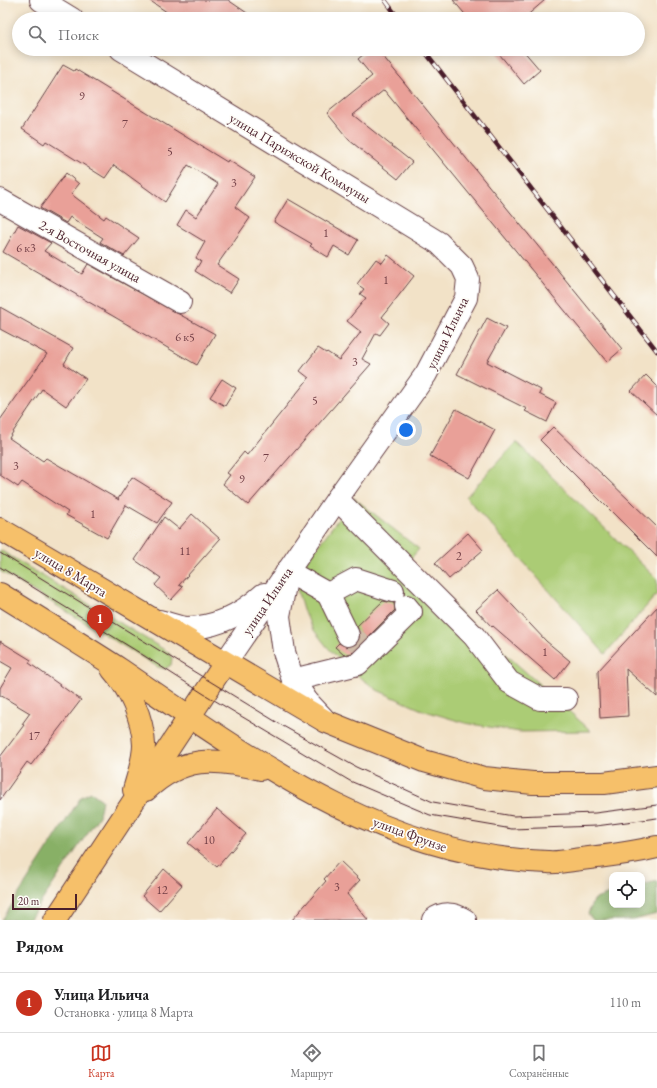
<!DOCTYPE html>
<html lang="ru">
<meta charset="utf-8">
<style>
body{margin:0;font-family:"EB Garamond",serif;background:#f6f6f6;color:#202124}
.controls{position:absolute;right:12px;bottom:12px;display:grid;overflow:hidden;border-radius:8px;box-shadow:0 2px 10px #0003}
.controls button{width:36px;height:36px;display:grid;place-items:center;padding:0;border:0;border-bottom:1px solid #e0e0e0;background:#fff;color:#202124;font:20px sans-serif}
.scale{position:absolute;left:12px;bottom:10px;width:65px;box-sizing:border-box;padding-left:4px;border:2px solid #4a1f2b;border-top:0;font-size:11px;line-height:14px;white-space:nowrap;color:#4a1f2b;-webkit-text-stroke:3px #fdfcf7;paint-order:stroke}
.you{position:absolute;left:406px;top:430px;width:14px;height:14px;margin:-10px;border:3px solid #fff;border-radius:50%;background:#1a73e8;box-shadow:0 0 0 6px #1a73e833}
.badge{display:grid;place-items:center;width:26px;height:26px;border-radius:50%;background:#c8321e;color:#fff;font-size:13px;font-weight:700}
.pin{position:absolute;translate:-50% -33px;filter:drop-shadow(0 1px 2px #0008)}
.pin::after{content:'';position:absolute;top:21px;width:14px;height:12px;background:inherit;clip-path:polygon(0 0,100% 0,50% 100%)}
.list{margin:0;padding:0;list-style:none}
h2{display:flex;justify-content:space-between;align-items:center;height:52px;margin:0;padding:0 16px;font-size:17px}
h2 small{font-size:13px;font-weight:400;color:#757577}
.list li{display:grid;grid-template-columns:26px 1fr auto;gap:12px;align-items:center;box-sizing:border-box;height:60px;padding:0 16px;border-top:1px solid #e0e0e0}
.list b{display:block;font-size:15px;white-space:nowrap}
.list p{margin:0;font-size:13px;white-space:nowrap;color:#757577}
.list em{font-size:13px;font-style:normal;color:#757577}
.icon{flex:none;width:22px;height:22px;fill:none;stroke:currentColor;stroke-width:2;stroke-linecap:round;stroke-linejoin:round}
.map{position:relative;flex:none;width:657px;height:920px;overflow:hidden}
.search{position:absolute;background:#fff;box-shadow:0 2px 10px #0003;left:12px;right:12px;top:12px;height:44px;display:flex;align-items:center;gap:10px;box-sizing:border-box;padding:0 14px;border-radius:22px;color:#757577;font-size:15px}
.sheet{height:112px;background:#fff}
nav{display:flex;justify-content:space-around;align-items:center;box-sizing:border-box;height:56px;border-top:1px solid #e0e0e0;background:#fff;font-size:11px;color:#757577}
nav a{display:grid;justify-items:center;gap:2px}
nav .on{color:#c8321e}
.map>svg:first-child{display:block}
</style>
<div class="map">
<svg width="657" height="920" viewBox="0 0 657 920">
<rect width="100%" height="100%" fill="#fdfcf7"/>
<filter id="ink" filterUnits="userSpaceOnUse"><feTurbulence type="fractalNoise" baseFrequency=".025" numOctaves="2"/><feDisplacementMap in="SourceGraphic" scale="8" xChannelSelector="R" yChannelSelector="G"/><feConvolveMatrix kernelMatrix="1 2 1 2 8 2 1 2 1" color-interpolation-filters="sRGB"/></filter>
<filter id="wash" filterUnits="userSpaceOnUse"><feTurbulence type="fractalNoise" baseFrequency=".012" numOctaves="4" result="noise"/><feDisplacementMap in="SourceGraphic" scale="16" xChannelSelector="R" yChannelSelector="G"/><feGaussianBlur stdDeviation="0.9" result="paint"/><feColorMatrix in="noise" values="0 0 0 0 0 0 0 0 0 0 0 0 0 0 0 0 0 1.4 0 .05"/><feComposite in="paint" operator="in"/></filter>
<g filter="url(#wash)">
<rect width="100%" height="100%" fill="#f2e2c7"/>
<g fill="#abcc74" stroke="#7a7650">
<path d="M516,442L657,579V594L605,654L466,497Z"/>
<path d="M354,498L419,549L406,564L591,731L520,732L465,723L422,710L377,690L348,668L328,648L313,629L303,610L297,589L302,567Z"/>
<path d="M0,550L168,652L172,658L171,665L165,669L158,667L0,571Z"/>
</g>
<g fill="#88b066" stroke="#696848">
<path d="M91,792L102,800L99,816L29,920H2L81,797Z"/>
<path d="M657,881V914L633,920H593L588,914L593,900L612,893V905H642V885Z"/>
</g>
<g id="blocks">
<g fill="#e9a098">
<path d="M149,0H228L247,13L244,19H177Z"/>
<path d="M453,0H545L523,19H469Z"/>
<path d="M370,49H377L622,349L607,362L384,90L353,115L412,162L398,179L349,140L327,113L372,76L358,59Z"/>
<path d="M495,49H522L540,70L524,84Z"/>
<path d="M63,65L74,71L75,69L227,162L228,160L255,177L235,207L250,218L217,265L239,279L230,293L195,271L201,261L196,258L205,242L177,225L186,210L196,217L218,184L188,165L165,202L114,165L105,178L46,141L44,144L22,129Z"/>
<path d="M66,173L79,184L71,194L104,219L106,216L139,238L124,256L100,242L103,238L70,217L66,223L40,208Z"/>
<path d="M288,199L358,240L349,255L334,246L328,257L310,246L312,244L274,222Z"/>
<path d="M18,225L51,243L44,251L82,274L88,264L215,334L197,365L3,252Z"/>
<path d="M388,255L414,276L382,317L389,323L380,335L376,333L362,359L371,364L248,505L223,484L230,475L227,473L244,452L247,455L309,378L300,371L318,348L326,353L327,352L339,360L361,332L347,321L366,298L360,294L364,289L357,284L376,259L382,263Z"/>
<path d="M0,307L73,348L64,364L86,379L66,406L42,389L9,438L43,461L46,458L119,500L118,499L132,477L172,502L157,523L126,505L107,538L66,515L68,512L22,482L18,487L0,475V420L47,354L0,329Z"/>
<path d="M487,318L506,328L487,362L541,390L539,394L556,403L547,422L525,411L527,409L457,374Z"/>
<path d="M646,375L657,386V415L631,391Z"/>
<path d="M222,379L236,388L225,406L210,397Z"/>
<path d="M456,409L495,430L469,478L430,456Z"/>
<path d="M553,427L657,527V557L540,440Z"/>
<path d="M192,514L220,539L179,585L183,587L171,600L155,585L161,578L135,560L164,517L179,529Z"/>
<path d="M468,533L483,550L449,579L435,563Z"/>
<path d="M498,590L546,641L570,661L555,680L493,626L492,627L476,610Z"/>
<path d="M383,601L394,603L395,610L352,653L344,655L335,647L339,643L347,647L353,646L358,642L360,635L357,626Z"/>
<path d="M657,607V697L626,669L628,716L600,718L598,671Z"/>
<path d="M0,641L31,660L29,663L81,700L31,765L27,762L0,800V757L24,725L22,724L30,713L0,695V688L12,668L0,661Z"/>
<path d="M217,809L246,834L217,867L188,843Z"/>
<path d="M340,861L360,880L347,894L368,920H292L326,881L324,879Z"/>
<path d="M164,869L182,885L159,911L142,896Z"/>
</g>
</g>
</g>
<g filter="url(#ink)">
<use href="#blocks" fill-opacity="0" stroke="#633c42" stroke-width="1"/>
<g fill="none" stroke-linecap="round" stroke-linejoin="round">
<path stroke="#d0bba8" stroke-width="22" stroke-dasharray="22 11" stroke-linecap="butt" d="M348,635L364,646"/>
<g stroke="#633c42" stroke-width="24">
<g id="minor">
<path d="M41,0L72,19"/>
<path d="M121,49L439,243L462,266L468,279L466,298L426,374L337,499L225,663"/>
<path d="M0,200L180,302"/>
<path d="M337,499L474,636L509,682L540,699H566"/>
<path d="M287,571L328,594L356,579L393,591"/>
<path d="M286,580L279,616L284,652L293,680L307,701L323,718"/>
<path d="M328,594L348,635"/>
<path d="M159,621C167,623 177,627 186,628C217,628 242,614 264,594"/>
<path d="M293,680L358,664L411,612L406,606"/>
<path d="M433,920C443,912 454,913 465,920"/>
</g>
</g>
<g stroke="#633c42" stroke-width="24">
<g id="major">
<path d="M0,529L325,721L424,761L484,778L533,783H604L657,776"/>
<path d="M0,594C40,619 81,644 121,670C252,759 383,857 548,862C559,863 571,860 581,859C607,856 632,853 657,847"/>
<path d="M112,669C129,688 143,718 144,745C144,759 138,776 134,790"/>
<path d="M146,790C183,755 214,758 261,769"/>
<path d="M55,920L225,663"/>
</g>
</g>
<use href="#minor" stroke="#fff" stroke-width="22"/>
<use href="#major" stroke="#f6c06b" stroke-width="22"/>
<g stroke="#4a1f2b" stroke-width="1">
<path d="M0,553L283,726L356,767L433,802L513,816L595,813L657,805"/>
<path d="M0,567L135,650L204,694L350,781L430,815L512,829L596,826L657,818"/>
</g>
<g stroke="#4a1f2b" stroke-width="4.5">
<g id="rail">
<path d="M385,0L399,19"/>
<path d="M423,49L657,351"/>
</g>
</g>
<use href="#rail" stroke="#fdfcf7" stroke-width="3" stroke-dasharray="9" stroke-linecap="butt"/>
</g>
</g>
<g text-anchor="middle" stroke-width="3.5" stroke-linejoin="round" paint-order="stroke">
<g font-size="12" fill="#723f46">
<text x="82" y="100">9</text>
<text x="125" y="128">7</text>
<text x="170" y="155">5</text>
<text x="234" y="187">3</text>
<text x="326" y="237">1</text>
<text x="26" y="252">6 к3</text>
<text x="386" y="284">1</text>
<text x="185" y="341">6 к5</text>
<text x="355" y="366">3</text>
<text x="315" y="404">5</text>
<text x="266" y="462">7</text>
<text x="16" y="470">3</text>
<text x="242" y="483">9</text>
<text x="93" y="518">1</text>
<text x="185" y="555">11</text>
<text x="459" y="560">2</text>
<text x="545" y="656">1</text>
<text x="34" y="740">17</text>
<text x="209" y="844">10</text>
<text x="337" y="891">3</text>
<text x="162" y="894">12</text>
</g>
<g font-size="14" fill="#4a1f2b" stroke="#fdfcf7">
<text transform="translate(300 158) rotate(31)" y="5">улица Парижской Коммуны</text>
<text transform="translate(90 251) rotate(29)" y="5">2-я Восточная улица</text>
<text transform="translate(447 333) rotate(-64)" y="5">улица Ильича</text>
<text transform="translate(71 572) rotate(31)" y="5">улица 8 Марта</text>
<text transform="translate(267 601) rotate(-56)" y="5">улица Ильича</text>
<text transform="translate(410 834) rotate(20)" y="5">улица Фрунзе</text>
</g>
</g>
</svg>
<div class="controls">
<button><svg class="icon" aria-label="locate" viewBox="0 0 24 24"><circle cx="12" cy="12" r="6"/><path d="M12 2v4M12 18v4M2 12h4M18 12h4"/></svg></button>
</div>
<div class="scale">20 m</div>
<div class="you"></div>
<div class="pin badge" style="left:100px;top:638px">1</div>
<div class="search"><svg class="icon" aria-label="search" viewBox="0 0 24 24"><circle cx="10" cy="10" r="6"/><path d="M15 15l6 6"/></svg>Поиск</div>
</div>
<section class="sheet">
<h2>Рядом<small></small></h2>
<ul class="list">
<li><span class="badge">1</span><div><b>Улица Ильича</b><p>Остановка · улица 8 Марта</p></div><em>110 m</em></li>
</ul>
</section>
<nav>
<a class="on"><svg class="icon" aria-label="map" viewBox="0 0 24 24"><path d="M3 6l6-2 6 2 6-2v14l-6 2-6-2-6 2zM9 4v14M15 6v14"/></svg>Карта</a>
<a><svg class="icon" aria-label="directions" viewBox="0 0 24 24"><path d="M12 3l9 9-9 9-9-9zM9 14v-3h6M13 9l2 2-2 2"/></svg>Маршрут</a>
<a><svg class="icon" aria-label="saved" viewBox="0 0 24 24"><path d="M7 4h10v16l-5-4-5 4z"/></svg>Сохранённые</a>
</nav>
